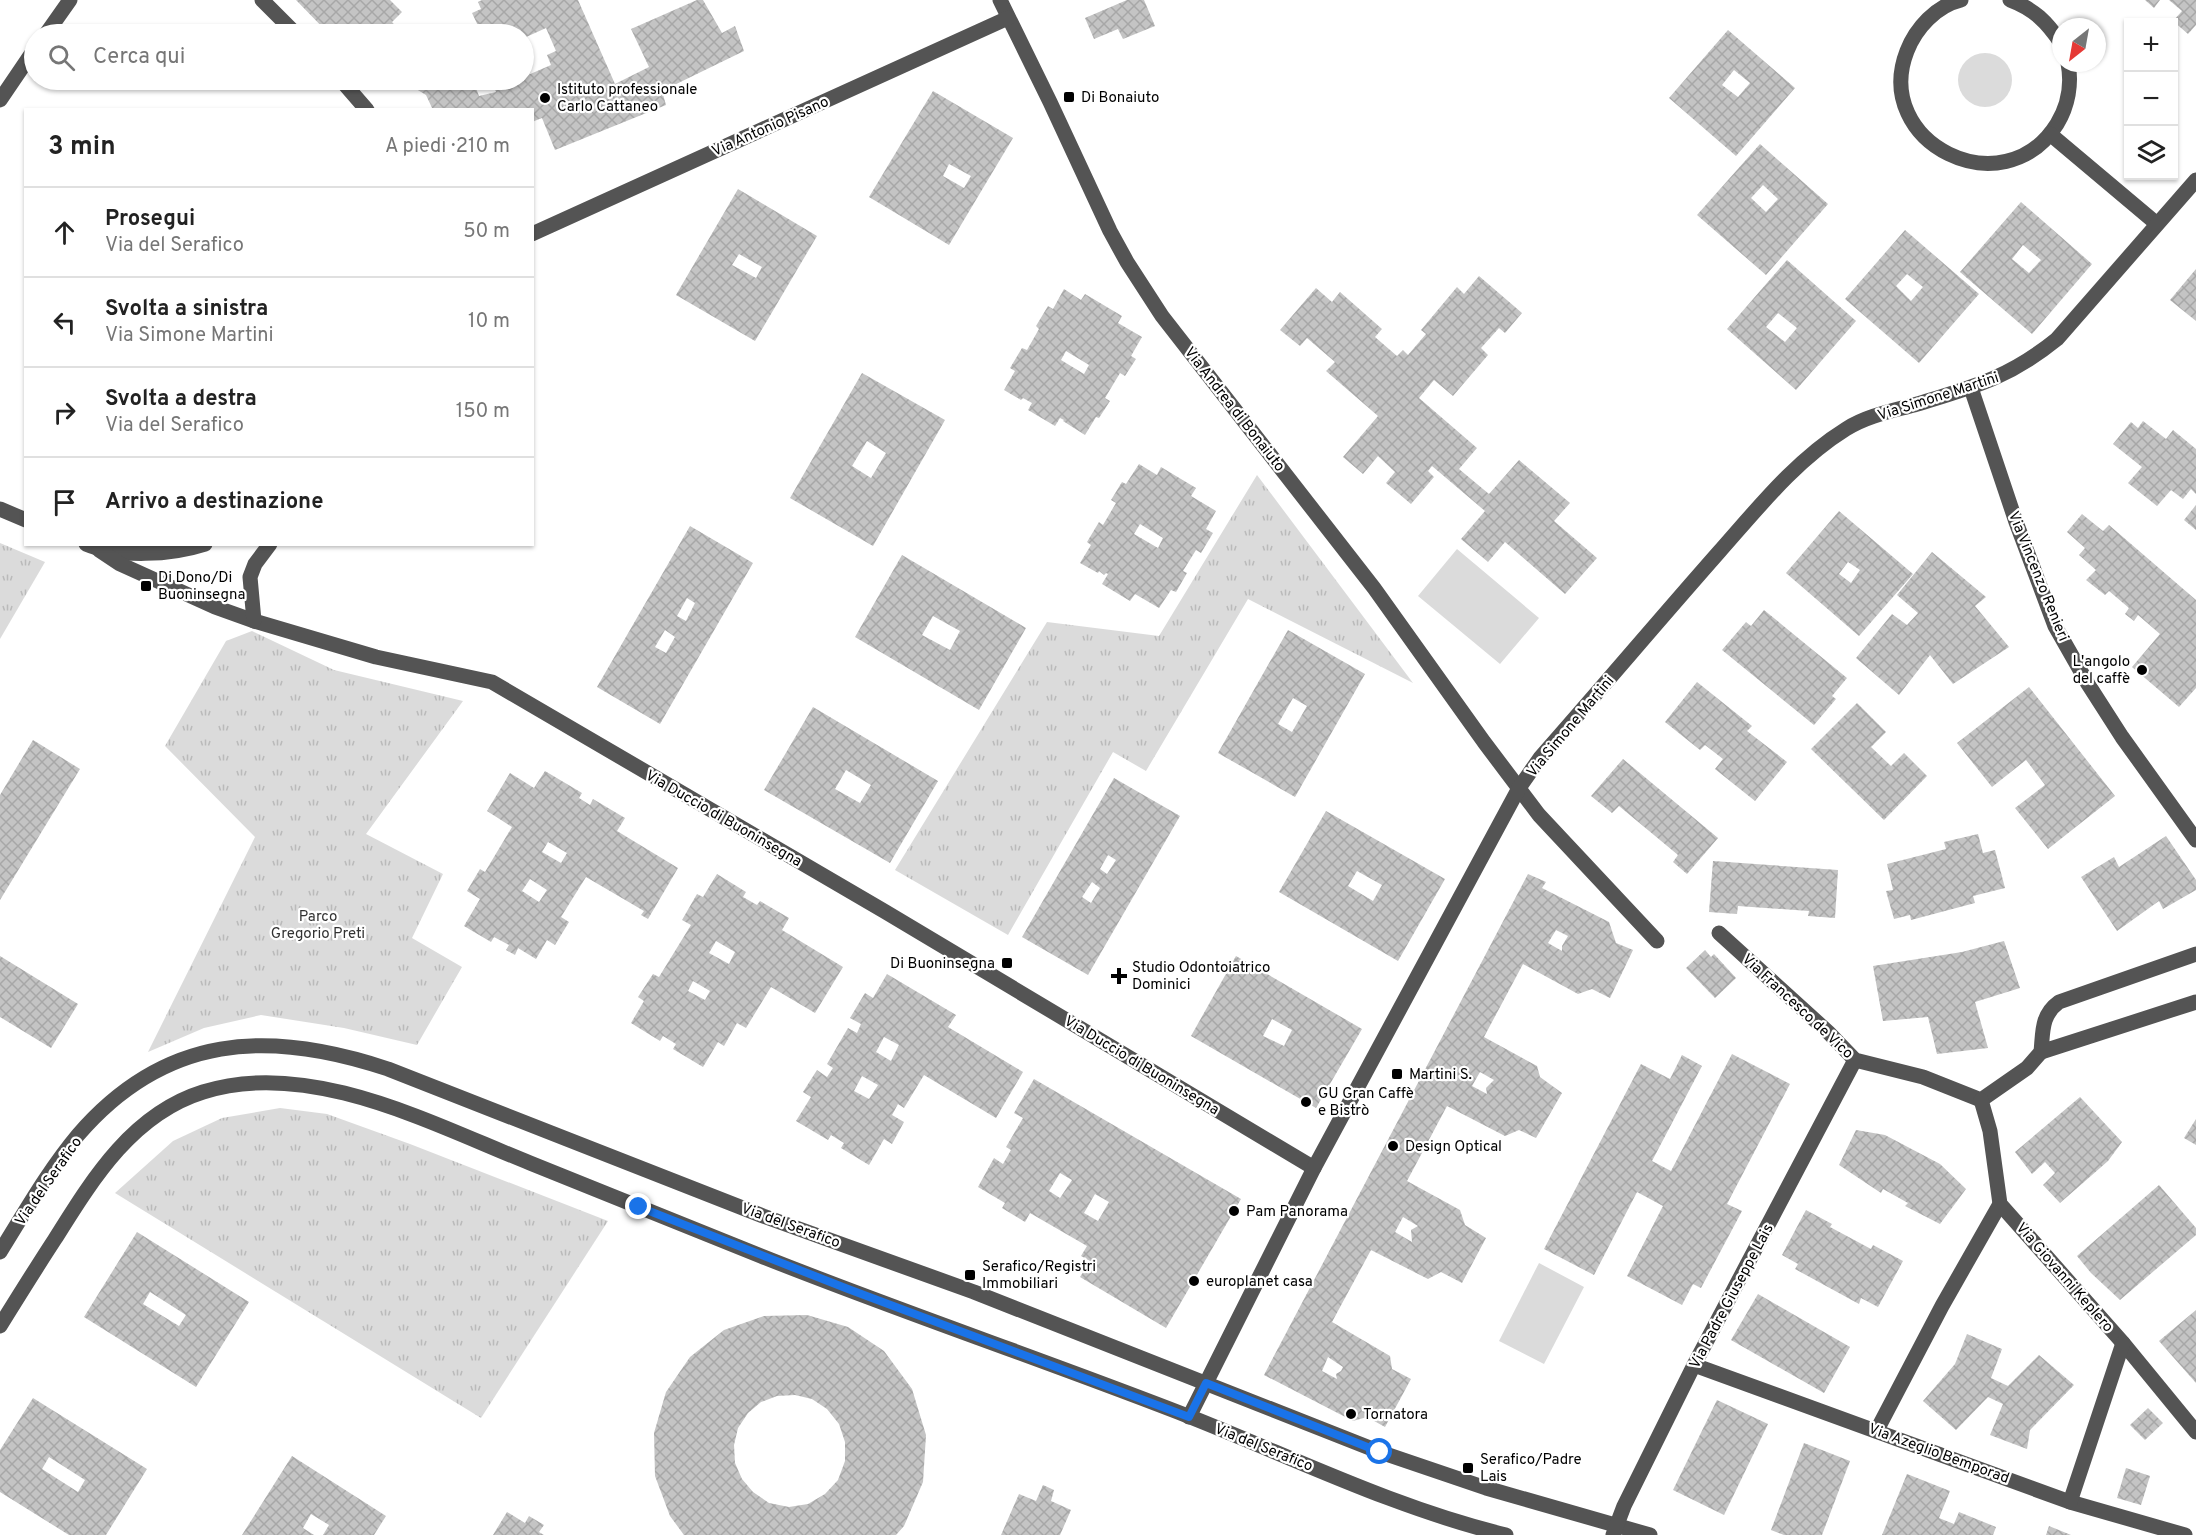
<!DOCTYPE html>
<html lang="it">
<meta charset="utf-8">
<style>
body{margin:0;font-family:Overpass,sans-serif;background:#f6f6f6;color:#222}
.controls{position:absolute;right:18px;top:18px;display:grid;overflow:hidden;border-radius:0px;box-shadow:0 2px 4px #0004}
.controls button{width:54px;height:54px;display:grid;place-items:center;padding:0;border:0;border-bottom:2px solid #e0e0e0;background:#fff;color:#222;font:30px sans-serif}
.compass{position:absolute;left:2052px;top:18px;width:54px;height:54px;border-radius:50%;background:#fff;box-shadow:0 2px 4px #0004;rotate:211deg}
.stop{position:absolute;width:18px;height:18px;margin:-14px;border:4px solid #1a73e8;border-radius:50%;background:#fff}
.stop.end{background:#1a73e8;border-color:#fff;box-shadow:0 2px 6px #0008}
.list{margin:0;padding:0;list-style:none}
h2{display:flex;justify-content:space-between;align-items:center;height:78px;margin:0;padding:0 24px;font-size:26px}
h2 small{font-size:20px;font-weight:400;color:#767676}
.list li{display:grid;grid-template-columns:39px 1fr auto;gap:18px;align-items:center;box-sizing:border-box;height:90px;padding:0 24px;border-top:2px solid #e0e0e0}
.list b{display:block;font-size:22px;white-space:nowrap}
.list p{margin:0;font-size:20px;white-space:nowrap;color:#767676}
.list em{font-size:20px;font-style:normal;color:#767676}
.icon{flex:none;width:33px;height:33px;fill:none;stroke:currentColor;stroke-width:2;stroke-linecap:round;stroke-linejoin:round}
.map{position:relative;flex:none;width:2196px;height:1535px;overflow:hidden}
.search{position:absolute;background:#fff;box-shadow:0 2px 4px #0004;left:24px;top:24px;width:510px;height:66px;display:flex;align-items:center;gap:15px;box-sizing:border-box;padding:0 21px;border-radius:33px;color:#767676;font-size:22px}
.panel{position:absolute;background:#fff;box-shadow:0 2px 4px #0004;left:24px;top:108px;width:510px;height:438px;border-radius:0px}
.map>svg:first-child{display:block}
</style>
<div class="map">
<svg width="2196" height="1535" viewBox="0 0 2196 1535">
<defs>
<pattern id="park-tufts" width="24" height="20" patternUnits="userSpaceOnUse" patternTransform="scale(1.5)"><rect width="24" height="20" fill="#dbdbdb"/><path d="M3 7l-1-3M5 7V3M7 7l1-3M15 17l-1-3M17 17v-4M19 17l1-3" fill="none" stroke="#bababa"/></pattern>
<pattern id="building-cross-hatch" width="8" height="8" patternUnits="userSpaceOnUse" patternTransform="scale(1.5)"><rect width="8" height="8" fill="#c4c4c4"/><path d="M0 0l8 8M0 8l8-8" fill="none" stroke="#a7a7a7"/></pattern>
</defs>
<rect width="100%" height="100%" fill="#fff"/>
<g fill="#dbdbdb">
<circle cx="1985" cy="80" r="27"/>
<path d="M1457,549L1539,618L1500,664L1418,596Z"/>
<path d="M1539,1263L1584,1287L1544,1364L1499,1341Z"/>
</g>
<g fill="url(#park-tufts)">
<path d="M1257,475L1413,683L1248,599L1146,771L1113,752L1008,935L895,870L1047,622L1159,636Z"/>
<path d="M0,543L45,562L0,639Z"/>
<path d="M252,631L334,670L463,701L366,834L443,874L412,938L462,967L417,1045L344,1028L261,1015L204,1028L148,1052L255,837L165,746L226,641Z"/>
<path d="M280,1108L327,1114L410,1144L608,1221L481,1418L115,1193L173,1141L222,1118Z"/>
</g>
<g fill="url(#building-cross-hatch)" fill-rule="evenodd">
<path d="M296,0H390L402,12L392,22L401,32L397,34H329Z"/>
<path d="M482,0H578L615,84L649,67L631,29L697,0H703L722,33L735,26L744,51L662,91L666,105L555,150L542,118L532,122V110H433L426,95L403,81L404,80H473L479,96L496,92L491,80H524V66L528,75L551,65L547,55L556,51L546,28L524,38V34H482L472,13L481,9L478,2Z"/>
<path d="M1127,0H1144L1155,26L1123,39L1118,29L1094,39L1085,18Z"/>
<path d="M2145,0H2160L2154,8Z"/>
<path d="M2169,0H2196V25L2188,34L2173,21L2182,11Z"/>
<path d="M1728,30L1795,88L1736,156L1669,98ZM1734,70L1750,83L1738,97L1722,85Z"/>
<path d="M933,91L1013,138L949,245L869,197ZM949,164L971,176L964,188L943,176Z"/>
<path d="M1760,144L1828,204L1766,275L1697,215ZM1763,185L1778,199L1766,212L1751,198Z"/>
<path d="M738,189L817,236L755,341L676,295ZM739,254L762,267L756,278L732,265Z"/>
<path d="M2021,202L2092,264L2032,334L1960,272ZM2023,245L2041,260L2029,273L2012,259Z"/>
<path d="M1905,230L1979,294L1919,363L1845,299ZM1907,274L1923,287L1911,301L1896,286Z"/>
<path d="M1787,260L1856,321L1796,390L1727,329ZM1778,313L1797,328L1785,342L1766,327Z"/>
<path d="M2196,269V321L2170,300Z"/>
<path d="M1479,276L1522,313L1505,333L1499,328L1481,348L1488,355L1453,396L1434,380L1419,398L1477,448L1459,469L1489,494L1519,460L1570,503L1554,521L1597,558L1565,594L1505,542L1488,562L1461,539L1485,511L1432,466L1428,471L1434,477L1411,504L1386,483L1395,472L1378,456L1363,474L1343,457L1378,416L1326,371L1335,362L1307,338L1300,346L1280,330L1316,288L1332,302L1340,292L1382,329L1375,337L1397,356L1403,350L1408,355L1426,334L1421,330L1457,287L1464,294Z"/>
<path d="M1064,289L1081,300L1085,294L1122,316L1118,323L1142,337L1131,356L1136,359L1125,376L1120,373L1105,398L1110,401L1099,418L1096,417L1085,435L1063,421L1064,420L1060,418L1055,426L1028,410L1032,403L1023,398L1021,400L1004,390L1015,371L1010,368L1022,348L1027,350L1039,329L1036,326L1048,306L1053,309ZM1066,351L1089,365L1084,374L1061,360Z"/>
<path d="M862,373L945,420L873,546L790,498ZM867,441L886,453L871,478L852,466Z"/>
<path d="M2143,421L2166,439L2173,430L2196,449V494L2191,489L2183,499L2171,490L2157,506L2128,483L2142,467L2113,444L2131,422L2138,428Z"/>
<path d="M1139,464L1157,475L1161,467L1196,488L1191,496L1216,511L1206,529L1213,533L1201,553L1196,550L1183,571L1187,573L1176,592L1171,590L1159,608L1135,594L1130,601L1102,584L1108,574L1106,573L1104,575L1099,571L1098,573L1080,563L1091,545L1087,542L1099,522L1103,525L1116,503L1111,500L1122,482L1126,484ZM1140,524L1163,538L1158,548L1134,534Z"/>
<path d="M2196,505V530L2184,520Z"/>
<path d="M1839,511L1913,574L1859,636L1786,573ZM1848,562L1860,570L1851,583L1839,574Z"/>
<path d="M2082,514L2103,531L2109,525L2196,600V688L2179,707L2132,667L2160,634L2138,615L2134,621L2125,614L2129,608L2109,591L2105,595L2086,580L2096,570L2079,555L2085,548L2067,532Z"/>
<path d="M690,526L753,563L660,724L597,687ZM687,598L695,603L686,621L677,616ZM665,630L675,637L666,653L655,647Z"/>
<path d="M1932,552L1986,597L1975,606L2009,647L1953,684L1930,655L1899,695L1856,658L1892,614L1907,625L1918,613L1897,595Z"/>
<path d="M902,555L1026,628L979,710L855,637ZM933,616L960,631L950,650L922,635Z"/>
<path d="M1764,610L1847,678L1832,696L1836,699L1814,725L1722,650L1746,622L1751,626Z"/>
<path d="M1288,630L1365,674L1295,797L1218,753ZM1293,698L1307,706L1292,732L1278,724Z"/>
<path d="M1697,682L1752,726L1747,731L1787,762L1755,801L1715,769L1723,759L1705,745L1700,750L1665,722Z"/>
<path d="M2029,687L2115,796L2048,849L2015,808L2045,785L2026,760L1992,787L1957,743Z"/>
<path d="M1857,703L1886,732L1871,747L1891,766L1904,753L1927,776L1884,820L1811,749Z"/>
<path d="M813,707L938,781L890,863L764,790ZM846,770L871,785L860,803L835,789Z"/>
<path d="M33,740L80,769L0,900V795Z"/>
<path d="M1623,759L1718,838L1687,874L1673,862L1678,855L1619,806L1612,813L1591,796Z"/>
<path d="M545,771L582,793L579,798L590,805L593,799L625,818L617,831L678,868L648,919L641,915L644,911L586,877L561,917L569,922L555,945L547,940L536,959L518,948L515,955L506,950L509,945L494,937L491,942L464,926L480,899L467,891L480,869L485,872L512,827L487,811L510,773L534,788ZM548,842L567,853L561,863L542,852ZM530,879L547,890L539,902L522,891Z"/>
<path d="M1114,778L1180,816L1088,975L1022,937ZM1108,855L1116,860L1107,874L1100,869ZM1092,882L1100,888L1091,903L1082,897Z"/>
<path d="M1326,811L1445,879L1398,961L1279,892ZM1357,871L1382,885L1373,901L1348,886Z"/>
<path d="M1978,834L1983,853L1995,850L2005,888L1973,896L1975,903L1911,920L1910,915L1894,919L1886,891L1893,890L1887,864L1946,849L1944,842Z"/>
<path d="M2166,836L2196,880V890L2163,909L2159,901L2117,931L2081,877L2114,857L2119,867Z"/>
<path d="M1713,861L1838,870L1835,918L1808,916L1809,911L1738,906L1737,914L1709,912Z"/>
<path d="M717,874L746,892L743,897L757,905L760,901L789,918L782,930L843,967L815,1013L771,987L746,1028L737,1023L724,1046L718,1042L703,1067L673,1049L676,1044L663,1036L660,1041L631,1023L644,1001L638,997L653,974L659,977L691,925L682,920L697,894L703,897ZM716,941L735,952L729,964L709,953ZM693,981L710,991L705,1000L688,991Z"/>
<path d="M1528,874L1546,882L1542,888L1609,922L1616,943L1633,950L1610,998L1592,989L1578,994L1523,964L1484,1037L1537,1066L1540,1077L1562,1093L1536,1138L1519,1130L1505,1136L1447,1106L1407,1181L1460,1210L1465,1225L1486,1238L1462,1283L1441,1272L1428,1279L1371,1250L1332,1322L1390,1356L1392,1369L1411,1379L1385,1427L1367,1417L1353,1421L1264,1375ZM1556,930L1568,936L1562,946V951L1548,943ZM1480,1072L1494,1080L1486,1088L1487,1094L1472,1086ZM1403,1217L1418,1226L1411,1230L1412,1242L1395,1232ZM1328,1357L1343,1367L1341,1371L1336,1374L1337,1379L1322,1371Z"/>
<path d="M2004,941L2020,988L1975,1002L1988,1048L1937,1054L1928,1017L1883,1021L1873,966L1962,952Z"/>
<path d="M1705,950L1711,957L1714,954L1736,978L1715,998L1686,968Z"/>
<path d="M0,956L78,1004L51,1048L0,1017Z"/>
<path d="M1236,956L1362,1029L1316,1108L1191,1036ZM1272,1019L1292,1030L1284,1046L1263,1036Z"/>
<path d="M887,974L956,1015L948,1027L1023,1072L996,1118L924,1075L904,1108L898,1104L892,1115L904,1122L892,1144L884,1139L869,1165L841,1148L844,1143L831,1135L828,1140L796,1121L811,1097L803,1092L817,1070L827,1077L833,1068L827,1064L848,1028L857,1033L861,1024L850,1018L865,993L873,998ZM884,1037L899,1045L891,1061L876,1052ZM862,1076L878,1085L869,1099L854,1091Z"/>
<path d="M1732,1054L1790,1084L1727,1204L1742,1211L1701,1288L1693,1284L1682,1305L1627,1276L1663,1206L1637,1192L1594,1275L1544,1249L1641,1064L1670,1079L1682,1055L1702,1066L1652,1161L1671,1171Z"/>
<path d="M1034,1079L1241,1199L1166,1328L1080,1277L1090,1261L1081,1256L1087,1246L1030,1213L1025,1222L1002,1208L1005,1203L978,1187L994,1158L1003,1164L1011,1150L1006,1147L1023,1118L1014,1113ZM1060,1173L1072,1180L1060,1198L1049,1191ZM1095,1194L1109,1202L1098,1221L1084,1213Z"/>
<path d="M2080,1097L2122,1142L2108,1161L2060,1203L2043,1185L2055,1173L2045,1162L2032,1174L2015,1152Z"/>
<path d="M2196,1119V1145L2184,1138Z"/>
<path d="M1856,1130L1885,1135L1940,1164L1966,1189L1940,1224L1905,1206L1908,1203L1883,1189L1881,1193L1839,1165Z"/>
<path d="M2159,1185L2196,1228V1235L2120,1300L2091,1273L2077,1256Z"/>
<path d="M1806,1210L1832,1224L1830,1227L1871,1249L1873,1245L1903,1261L1878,1307L1861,1298L1859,1304L1795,1269L1798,1264L1782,1255Z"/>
<path d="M137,1232L249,1302L196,1387L84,1317ZM150,1292L186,1315L179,1326L143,1304Z"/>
<path d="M1758,1294L1850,1347L1824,1393L1731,1340Z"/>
<path d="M2196,1310V1383L2159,1341Z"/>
<path d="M807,1315L848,1327L884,1351L912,1389L926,1435L923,1482L904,1526L896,1535H684L670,1516L655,1476L654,1433L666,1392L690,1357L724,1330L764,1316ZM795,1395L812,1399L827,1409L839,1424L845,1442V1461L838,1480L825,1494L808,1504L789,1507L769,1503L753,1492L742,1479L735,1463L734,1445L738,1428L748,1413L761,1402L777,1396Z"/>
<path d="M1967,1334L2002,1349L1991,1378L2008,1386L2039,1355L2074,1385L2030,1430L2027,1449L1990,1435L2003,1404L1988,1397L1956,1430L1923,1401L1955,1364Z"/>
<path d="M33,1398L147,1469L106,1535H69L0,1492V1450ZM49,1457L85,1480L78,1492L42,1469Z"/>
<path d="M1717,1400L1768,1424L1724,1515L1673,1490Z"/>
<path d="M2148,1408L2163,1423L2145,1440L2130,1425Z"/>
<path d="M1804,1443L1850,1461L1822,1535H1784L1771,1530Z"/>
<path d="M292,1456L386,1516L374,1535H323L329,1525L311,1514L303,1528L314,1535H242Z"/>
<path d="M2126,1468L2150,1476L2141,1505L2117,1498Z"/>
<path d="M1907,1474L1950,1491L1939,1518L1954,1524L1959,1512L1996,1527L1993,1535H1882Z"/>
<path d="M1043,1485L1054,1490L1051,1501L1071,1510L1060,1535H1001L1019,1494L1036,1501Z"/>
<path d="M507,1512L525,1523L529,1516L544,1525L539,1532L544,1535H493Z"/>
<path d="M2049,1526L2071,1535H2046Z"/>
</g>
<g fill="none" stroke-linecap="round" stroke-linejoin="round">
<g stroke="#545454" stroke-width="15">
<path d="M262,0L296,34"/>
<path d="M1000,0L1050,102L1110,231L1127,262L1162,316L1374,588L1484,742L1539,815L1657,941"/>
<path d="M1961,0C1936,6 1916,28 1907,51C1871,143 2004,209 2057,124C2068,106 2072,84 2068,63"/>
<path d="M2010,0C2034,9 2047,22 2061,43"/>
<path d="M46,34L70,0"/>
<path d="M341,80L367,110"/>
<path d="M0,100L34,50"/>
<path d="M2050,134L2157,224"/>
<path d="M532,234L1008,18"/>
<path d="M1971,388L2016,522L2055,626L2088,684L2122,737L2196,840"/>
<path d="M0,509L26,520"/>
<path d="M86,544C119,558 171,555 205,544"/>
<path d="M99,550L120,564L215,607L254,621L376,657L492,682L884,911L1314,1168"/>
<path d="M254,621L250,577L255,564L270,544"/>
<path d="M1719,933L1828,1032L1855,1060L1923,1077L1981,1100L2027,1068L2041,1052"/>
<path d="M2196,954L2059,1002C2041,1015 2043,1032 2041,1052L2196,1002"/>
<path d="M1981,1100L1990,1131L2000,1204L2123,1343L2196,1432"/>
<path d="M0,1252C25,1212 48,1171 78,1135C165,1034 268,1029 388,1069L763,1216L974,1292L1380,1452L1486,1488L1650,1535"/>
<path d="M0,1326C18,1297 36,1268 55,1239C92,1180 132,1114 203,1092C309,1058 432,1124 530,1163C607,1194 684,1225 761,1256C904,1313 1050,1362 1193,1418C1296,1459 1398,1509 1506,1535"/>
<path d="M1694,1365L2070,1502L2185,1535"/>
<path d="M1189,1417L1314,1168L1519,788L1540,758C1600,690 1659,620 1719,552C1758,508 1796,460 1846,429C1866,416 1892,411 1914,405C1973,387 2009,378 2057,339L2196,180"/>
<path d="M1877,1430L1942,1306L2000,1204"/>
<path d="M2070,1502L2123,1343"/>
<path d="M1613,1535L1624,1506L1694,1365L1855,1060"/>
</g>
</g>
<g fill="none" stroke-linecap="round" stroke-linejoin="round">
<path stroke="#1a73e8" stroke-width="8" d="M639,1207L848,1289L1189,1417L1206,1383L1380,1452"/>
</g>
<g fill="#000" stroke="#fff" stroke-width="2">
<rect x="1063" y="91" width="12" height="12" rx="3"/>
<circle cx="545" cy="98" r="6"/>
<rect x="140" y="580" width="12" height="12" rx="3"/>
<circle cx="2142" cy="670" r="6"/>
<rect x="1001" y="957" width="12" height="12" rx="3"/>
<path d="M1116 967h6v6h6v6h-6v6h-6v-6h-6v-6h6z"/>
<rect x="1391" y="1068" width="12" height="12" rx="3"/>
<circle cx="1306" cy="1102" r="6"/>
<circle cx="1393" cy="1146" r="6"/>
<circle cx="1234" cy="1211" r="6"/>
<rect x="964" y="1269" width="12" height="12" rx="3"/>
<circle cx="1194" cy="1281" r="6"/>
<circle cx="1351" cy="1414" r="6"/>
<rect x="1462" y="1462" width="12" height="12" rx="3"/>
</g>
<g text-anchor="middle" stroke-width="4.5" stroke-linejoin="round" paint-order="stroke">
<g font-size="15" fill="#000" stroke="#fff" text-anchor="start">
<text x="557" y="94">Istituto professionale<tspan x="557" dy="17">Carlo Cattaneo</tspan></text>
<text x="1081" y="102">Di Bonaiuto</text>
<text x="158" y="582">Di Dono/Di<tspan x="158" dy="17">Buoninsegna</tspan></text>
<text x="2130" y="666" text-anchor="end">L'angolo<tspan x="2130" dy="17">del caffè</tspan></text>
<text x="995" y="968" text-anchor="end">Di Buoninsegna</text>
<text x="1132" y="972">Studio Odontoiatrico<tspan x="1132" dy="17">Dominici</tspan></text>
<text x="1409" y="1079">Martini S.</text>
<text x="1318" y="1098">GU Gran Caffè<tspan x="1318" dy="17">e Bistrò</tspan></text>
<text x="1405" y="1151">Design Optical</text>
<text x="1246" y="1216">Pam Panorama</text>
<text x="982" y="1271">Serafico/Registri<tspan x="982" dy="17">Immobiliari</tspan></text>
<text x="1206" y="1286">europlanet casa</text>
<text x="1363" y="1419">Tornatora</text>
<text x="1480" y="1464">Serafico/Padre<tspan x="1480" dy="17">Lais</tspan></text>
</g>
<g font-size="15" fill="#000" stroke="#fff">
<text transform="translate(770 126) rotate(-24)" y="5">Via Antonio Pisano</text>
<text transform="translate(1938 396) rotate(-18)" y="5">Via Simone Martini</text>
<text transform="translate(1235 409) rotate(52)" y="5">Via Andrea di Bonaiuto</text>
<text transform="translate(2039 576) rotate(68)" y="5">Via Vincenzo Renieri</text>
<text transform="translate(1570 726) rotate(-50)" y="5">Via Simone Martini</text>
<text transform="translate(724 818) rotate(30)" y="5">Via Duccio di Buoninsegna</text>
<text transform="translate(1798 1006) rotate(43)" y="5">Via Francesco de Vico</text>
<text transform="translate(1142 1065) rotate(31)" y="5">Via Duccio di Buoninsegna</text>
<text transform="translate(48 1181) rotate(-55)" y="5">Via del Serafico</text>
<text transform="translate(791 1225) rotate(20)" y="5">Via del Serafico</text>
<text transform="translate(2065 1277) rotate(49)" y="5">Via Giovanni Keplero</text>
<text transform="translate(1731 1296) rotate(-62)" y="5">Via Padre Giuseppe Lais</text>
<text transform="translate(1264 1447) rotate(22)" y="5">Via del Serafico</text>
<text transform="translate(1939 1453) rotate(20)" y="5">Via Azeglio Bemporad</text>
</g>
<g font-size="15" fill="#323232" stroke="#fff">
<text x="318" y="921">Parco<tspan x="318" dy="17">Gregorio Preti</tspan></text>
</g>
</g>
</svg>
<div class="controls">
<button>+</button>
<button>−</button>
<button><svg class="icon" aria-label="layers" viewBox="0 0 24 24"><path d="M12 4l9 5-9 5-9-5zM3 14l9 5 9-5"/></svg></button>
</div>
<svg class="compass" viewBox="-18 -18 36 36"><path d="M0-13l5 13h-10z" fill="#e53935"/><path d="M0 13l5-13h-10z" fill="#767676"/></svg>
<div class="stop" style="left:1380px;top:1452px"></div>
<div class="stop end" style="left:639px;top:1207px"></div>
<div class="search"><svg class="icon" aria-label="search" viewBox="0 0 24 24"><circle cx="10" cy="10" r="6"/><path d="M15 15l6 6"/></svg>Cerca qui</div>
<section class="panel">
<h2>3 min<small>A piedi · 210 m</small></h2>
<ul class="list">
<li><svg class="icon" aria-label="ahead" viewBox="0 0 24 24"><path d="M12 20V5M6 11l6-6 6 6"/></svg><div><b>Prosegui</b><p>Via del Serafico</p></div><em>50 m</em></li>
<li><svg class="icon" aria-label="left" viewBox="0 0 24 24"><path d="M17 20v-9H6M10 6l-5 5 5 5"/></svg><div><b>Svolta a sinistra</b><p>Via Simone Martini</p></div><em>10 m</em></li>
<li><svg class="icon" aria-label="right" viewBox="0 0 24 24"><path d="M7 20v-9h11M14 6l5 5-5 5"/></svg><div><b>Svolta a destra</b><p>Via del Serafico</p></div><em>150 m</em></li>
<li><svg class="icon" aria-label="arrive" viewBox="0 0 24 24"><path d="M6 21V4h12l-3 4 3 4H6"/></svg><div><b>Arrivo a destinazione</b></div></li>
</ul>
</section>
</div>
